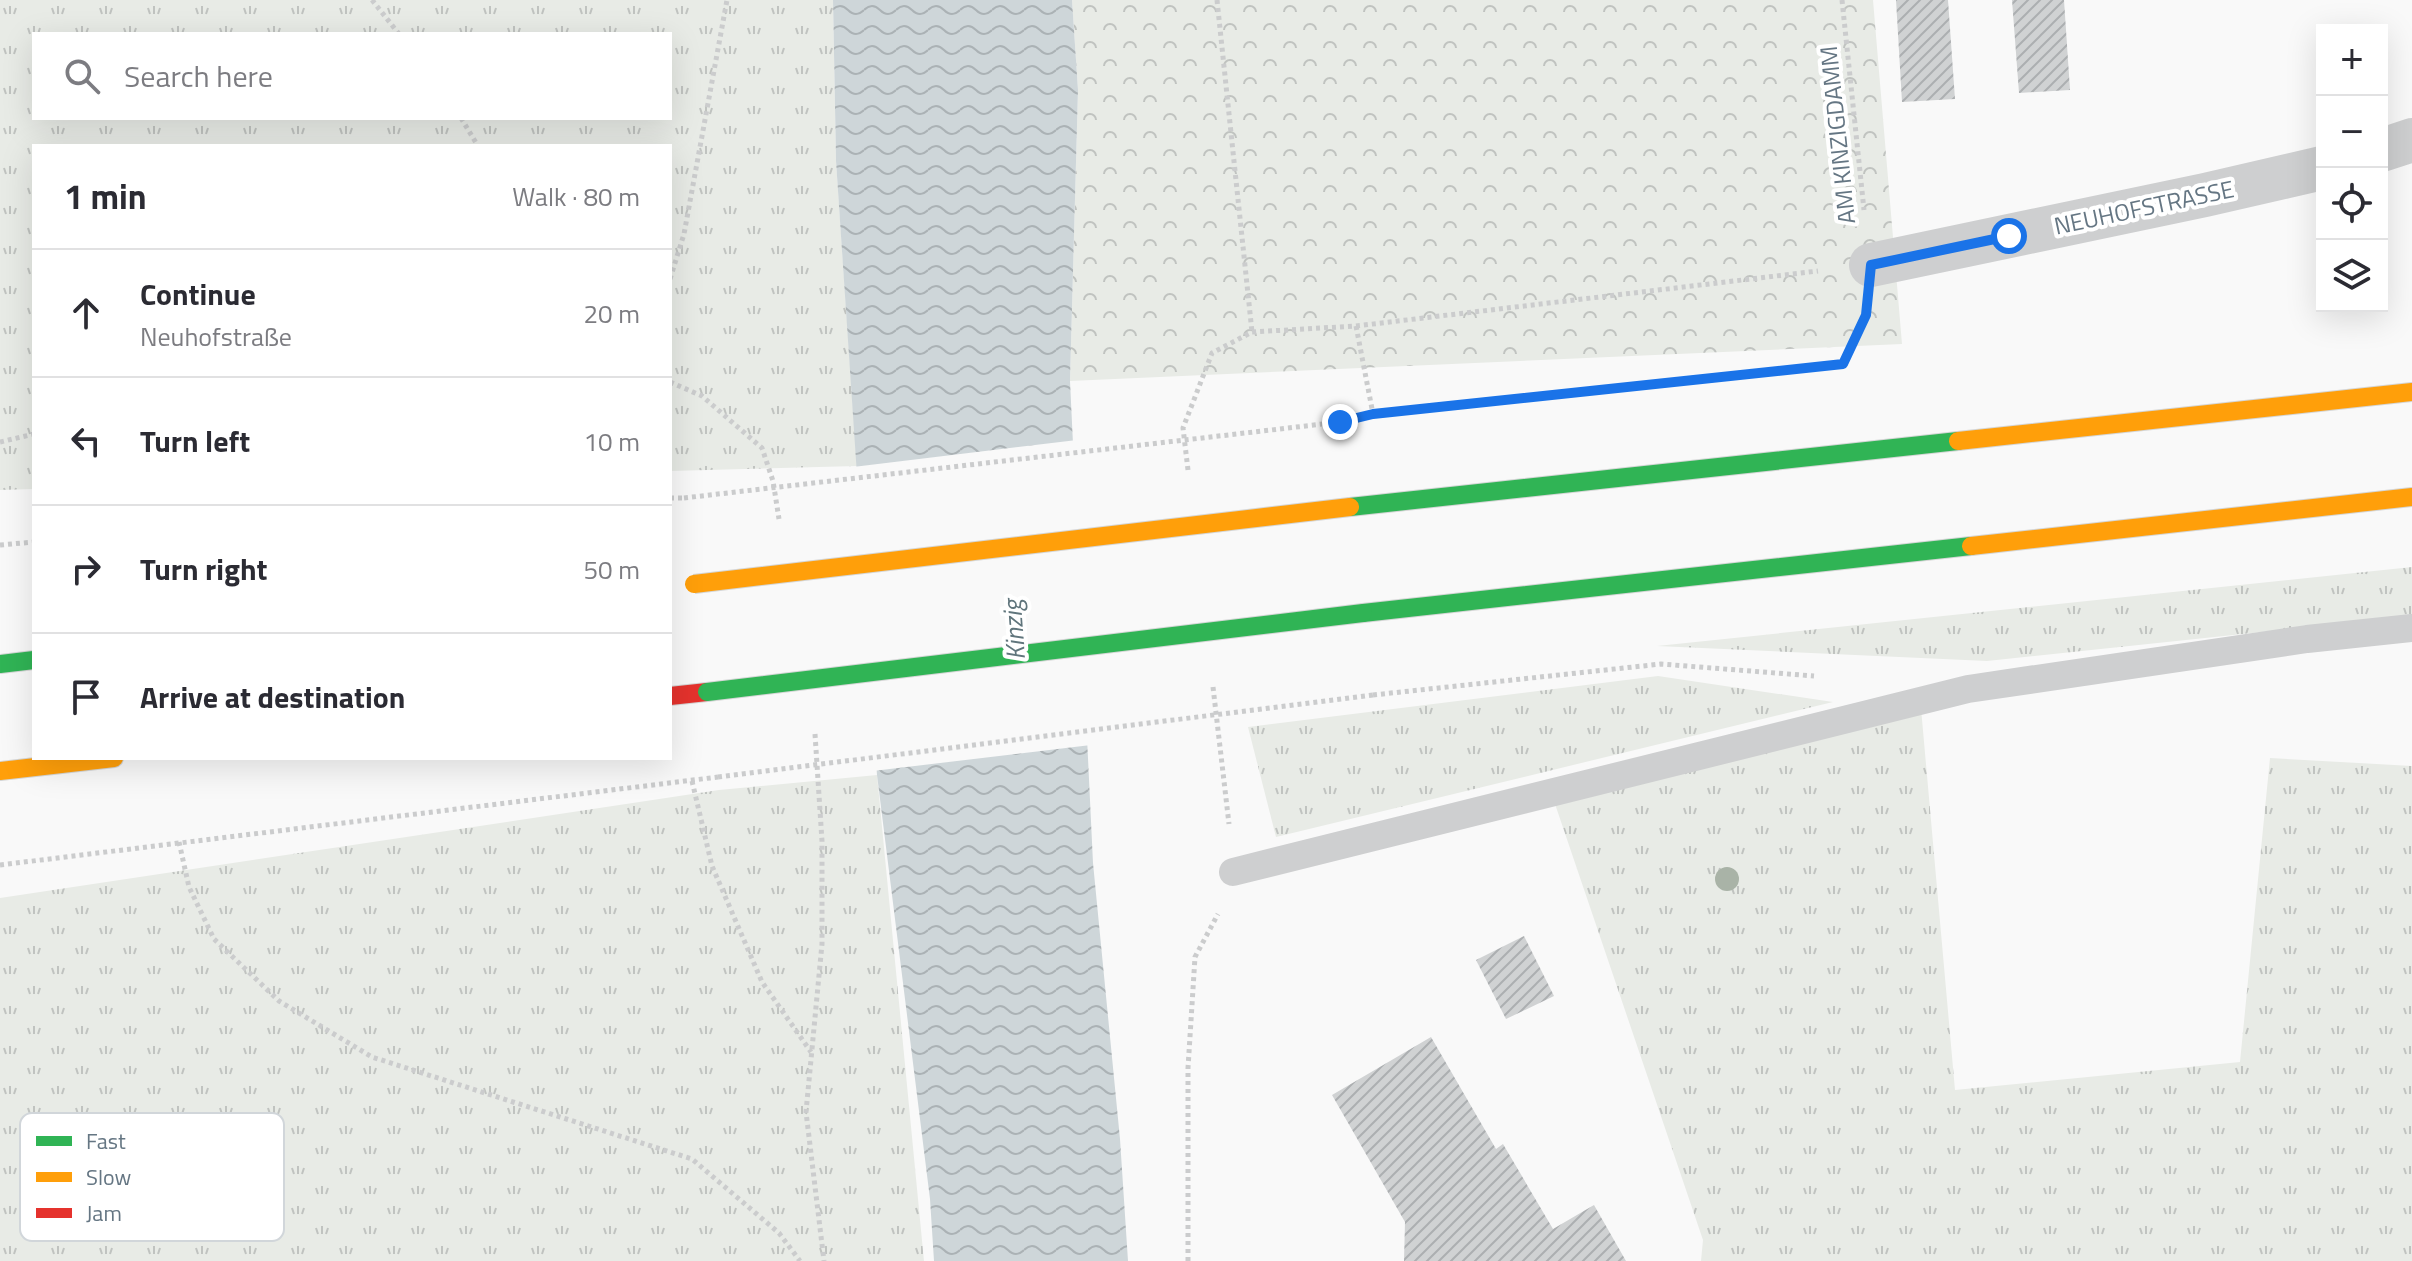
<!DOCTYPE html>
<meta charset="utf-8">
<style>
body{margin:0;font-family:"Titillium Web",sans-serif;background:#f2f2f3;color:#2b2b33}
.controls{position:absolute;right:24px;top:24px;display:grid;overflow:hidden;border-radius:0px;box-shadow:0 8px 32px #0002}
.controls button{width:72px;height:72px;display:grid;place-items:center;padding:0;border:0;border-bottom:2px solid #e1e1e2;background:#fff;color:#2b2b33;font:40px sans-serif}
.stop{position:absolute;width:24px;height:24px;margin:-18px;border:6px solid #1a73e8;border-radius:50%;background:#fff}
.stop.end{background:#1a73e8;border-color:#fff;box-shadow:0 2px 8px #0008}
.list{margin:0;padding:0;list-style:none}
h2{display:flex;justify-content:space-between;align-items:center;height:104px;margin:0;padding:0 32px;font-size:34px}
h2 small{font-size:26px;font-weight:400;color:#7c7c81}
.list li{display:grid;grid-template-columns:52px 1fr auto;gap:24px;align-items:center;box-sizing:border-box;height:128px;padding:0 32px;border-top:2px solid #e1e1e2}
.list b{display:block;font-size:30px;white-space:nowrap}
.list p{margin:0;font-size:26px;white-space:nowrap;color:#7c7c81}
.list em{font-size:26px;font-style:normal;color:#7c7c81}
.icon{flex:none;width:44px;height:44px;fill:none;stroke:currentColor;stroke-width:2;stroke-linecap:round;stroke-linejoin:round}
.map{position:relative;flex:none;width:2412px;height:1261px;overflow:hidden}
.search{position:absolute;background:#fff;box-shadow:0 8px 32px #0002;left:32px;top:32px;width:640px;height:88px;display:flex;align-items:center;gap:20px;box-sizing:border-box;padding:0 28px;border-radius:0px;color:#7c7c81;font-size:30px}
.panel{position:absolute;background:#fff;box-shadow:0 8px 32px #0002;left:32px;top:144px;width:640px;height:616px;border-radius:0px}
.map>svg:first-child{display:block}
</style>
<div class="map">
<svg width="2412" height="1261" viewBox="0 0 2412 1261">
<defs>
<pattern id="grass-tufts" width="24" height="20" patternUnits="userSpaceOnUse" patternTransform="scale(2)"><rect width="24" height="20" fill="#e8ebe6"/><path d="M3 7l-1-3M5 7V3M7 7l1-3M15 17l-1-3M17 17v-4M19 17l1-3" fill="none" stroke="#c0c3c0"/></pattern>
<pattern id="park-crowns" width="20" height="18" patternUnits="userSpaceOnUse" patternTransform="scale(2)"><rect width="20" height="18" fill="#e8ebe6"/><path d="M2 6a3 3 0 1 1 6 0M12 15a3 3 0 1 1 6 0" fill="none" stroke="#c0c3c0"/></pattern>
<pattern id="water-waves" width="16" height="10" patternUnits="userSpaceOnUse" patternTransform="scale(2)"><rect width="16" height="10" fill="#ced6d9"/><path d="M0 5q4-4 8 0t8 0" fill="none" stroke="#abb2b5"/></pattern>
<pattern id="building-hatch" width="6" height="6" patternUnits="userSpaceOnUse" patternTransform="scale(2)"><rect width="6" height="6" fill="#d0d2d3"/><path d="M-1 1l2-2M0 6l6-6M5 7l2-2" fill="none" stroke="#acafb1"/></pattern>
</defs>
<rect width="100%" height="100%" fill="#f9f9f9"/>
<g fill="url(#grass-tufts)" fill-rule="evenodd">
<path d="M0,0H833L836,161L857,466L670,471V146H34V489L0,490ZM34,34H670V118H34Z"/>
<path d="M2412,567V616L1987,661L1657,646Z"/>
<path d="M1658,676L1833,702L1276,837L1248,727Z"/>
<path d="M1921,708L1955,1090L2240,1062L2270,758L2412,766V1261H1701L1703,1240L1555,804Z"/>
<path d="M877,775L924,1261H0V898L719,790Z"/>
</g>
<path fill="url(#park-crowns)" d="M1072,0H1873L1902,344L1070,381L1078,90Z"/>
<path fill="url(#water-waves)" d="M833,0H1072L1078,90L1070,381L1093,863L1120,1139L1128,1261H934L930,1199L877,775L836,161Z"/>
<path fill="#f9f9f9" d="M1077,440L1091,745L873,771L853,467Z"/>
<g fill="url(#building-hatch)">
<path d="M1896,0H1948L1955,99L1902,102Z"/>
<path d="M2012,0H2064L2070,90L2019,93Z"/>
<path d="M1524,936L1554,996L1506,1019L1476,960Z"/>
<path d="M1431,1037L1496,1149L1503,1144L1553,1229L1594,1205L1626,1261H1404L1405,1222L1332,1095Z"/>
</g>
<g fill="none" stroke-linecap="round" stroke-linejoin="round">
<g stroke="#d5d6d6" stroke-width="20">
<g id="fast">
<path d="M1350,507L1958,441"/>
<path d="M1363,613L1971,546"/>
<path d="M0,664L34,660"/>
</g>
</g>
<g stroke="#d5d6d6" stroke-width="20">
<g id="slow">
<path d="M1958,441L2412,392"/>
<path d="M1971,546L2412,497"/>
<path d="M0,771L114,758"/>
</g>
</g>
<g stroke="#d5d6d6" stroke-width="20">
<path id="jam" d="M670,696L707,692"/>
</g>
<g stroke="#cbcccd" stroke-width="5" stroke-dasharray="4 4" stroke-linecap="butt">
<path d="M372,0L399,34"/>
<path d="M1217,0L1252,332"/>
<path d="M1842,0L1864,210"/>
<path d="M461,118L478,146"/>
<path d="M670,279L684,234L727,0"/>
<path d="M1356,326L1373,414"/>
<path d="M670,382L702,396L762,448L773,481L779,519"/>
<path d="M1340,422L1373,414L1843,364L1864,319"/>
<path d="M0,442L34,434"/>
<path d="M1188,470L1183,428L1212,353L1252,332L1356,326L1818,271"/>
<path d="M670,498H684"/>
<path d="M0,545L34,542"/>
<path d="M1213,687L1229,824"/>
<path d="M1373,695L1661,664L1814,676"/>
<path d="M815,734L822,841V944L806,1112L824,1261"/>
<path d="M692,781L712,866L762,982L811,1052"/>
<path d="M179,842L189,887L214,939L279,1001L372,1057L692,1159L779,1233L800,1261"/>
<path d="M0,865L718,777"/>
<path d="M1188,1261V1068L1195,957L1218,914"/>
</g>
<path stroke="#cecfd0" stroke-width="28" d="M1233,872L1968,689L2307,639L2412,628"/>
<g stroke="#cecfd0" stroke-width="44">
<path d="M2382,150L2412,140"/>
<path d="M1871,265L2205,195L2322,168"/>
</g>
<use href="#fast" stroke="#30b455" stroke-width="18"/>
<use href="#slow" stroke="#ff9f0a" stroke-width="18"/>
<use href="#jam" stroke="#e5322d" stroke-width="18"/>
<g stroke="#d5d6d6" stroke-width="20" stroke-linecap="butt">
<path id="fast-bridge" d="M707,692L1363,613"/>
</g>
<g stroke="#d5d6d6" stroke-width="20" stroke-linecap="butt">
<path id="slow-bridge" d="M694,584L1350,507"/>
</g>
<g stroke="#cbcccd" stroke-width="5" stroke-dasharray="4 4" stroke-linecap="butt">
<path d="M684,498L1340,422"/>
<path d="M718,777L1373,695"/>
</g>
<use href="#fast-bridge" stroke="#30b455" stroke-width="18"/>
<use href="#slow-bridge" stroke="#ff9f0a" stroke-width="18"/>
</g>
<circle fill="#a9b3a7" cx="1727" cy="879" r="12"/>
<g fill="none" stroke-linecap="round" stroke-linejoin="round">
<path stroke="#1a73e8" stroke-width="10" d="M1340,422L1373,414L1843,364L1866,315L1871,265L2009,236"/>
</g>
<g text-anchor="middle" stroke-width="8" stroke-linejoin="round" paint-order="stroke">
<g font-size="24" fill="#657683" stroke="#fff">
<text transform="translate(1838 135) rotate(-96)" y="8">AM KINZIGDAMM</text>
<text transform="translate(2144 208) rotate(-12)" y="8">NEUHOFSTRASSE</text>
</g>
<g font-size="26" font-style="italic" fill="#60757c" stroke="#fff">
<text transform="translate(1014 630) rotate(-94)" y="9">Kinzig</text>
</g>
</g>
<rect x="20" y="1113" width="264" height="128" rx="12" fill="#fff" stroke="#d1d6da" stroke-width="2"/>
<rect x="36" y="1136" width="36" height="10" fill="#30b455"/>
<rect x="36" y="1172" width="36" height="10" fill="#ff9f0a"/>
<rect x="36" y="1208" width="36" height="10" fill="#e5322d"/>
<g font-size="22" fill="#657683">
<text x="86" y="1149">Fast</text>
<text x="86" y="1185">Slow</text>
<text x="86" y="1221">Jam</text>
</g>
</svg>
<div class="controls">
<button>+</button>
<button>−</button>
<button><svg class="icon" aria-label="locate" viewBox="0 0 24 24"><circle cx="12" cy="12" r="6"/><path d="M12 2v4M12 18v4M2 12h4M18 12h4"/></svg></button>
<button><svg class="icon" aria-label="layers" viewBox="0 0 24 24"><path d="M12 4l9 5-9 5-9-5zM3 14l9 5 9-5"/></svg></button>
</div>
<div class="stop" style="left:2009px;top:236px"></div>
<div class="stop end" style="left:1340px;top:422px"></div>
<div class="search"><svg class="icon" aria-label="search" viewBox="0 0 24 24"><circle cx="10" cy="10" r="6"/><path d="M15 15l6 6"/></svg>Search here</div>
<section class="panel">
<h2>1 min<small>Walk · 80 m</small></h2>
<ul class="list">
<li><svg class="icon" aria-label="ahead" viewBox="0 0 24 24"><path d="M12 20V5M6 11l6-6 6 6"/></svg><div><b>Continue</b><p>Neuhofstraße</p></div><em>20 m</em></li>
<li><svg class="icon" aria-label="left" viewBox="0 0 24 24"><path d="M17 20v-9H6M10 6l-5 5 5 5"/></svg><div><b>Turn left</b></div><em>10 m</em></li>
<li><svg class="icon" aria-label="right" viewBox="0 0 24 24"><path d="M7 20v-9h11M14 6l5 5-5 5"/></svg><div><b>Turn right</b></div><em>50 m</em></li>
<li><svg class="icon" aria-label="arrive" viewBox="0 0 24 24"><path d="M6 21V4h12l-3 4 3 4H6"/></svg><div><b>Arrive at destination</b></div></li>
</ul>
</section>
</div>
